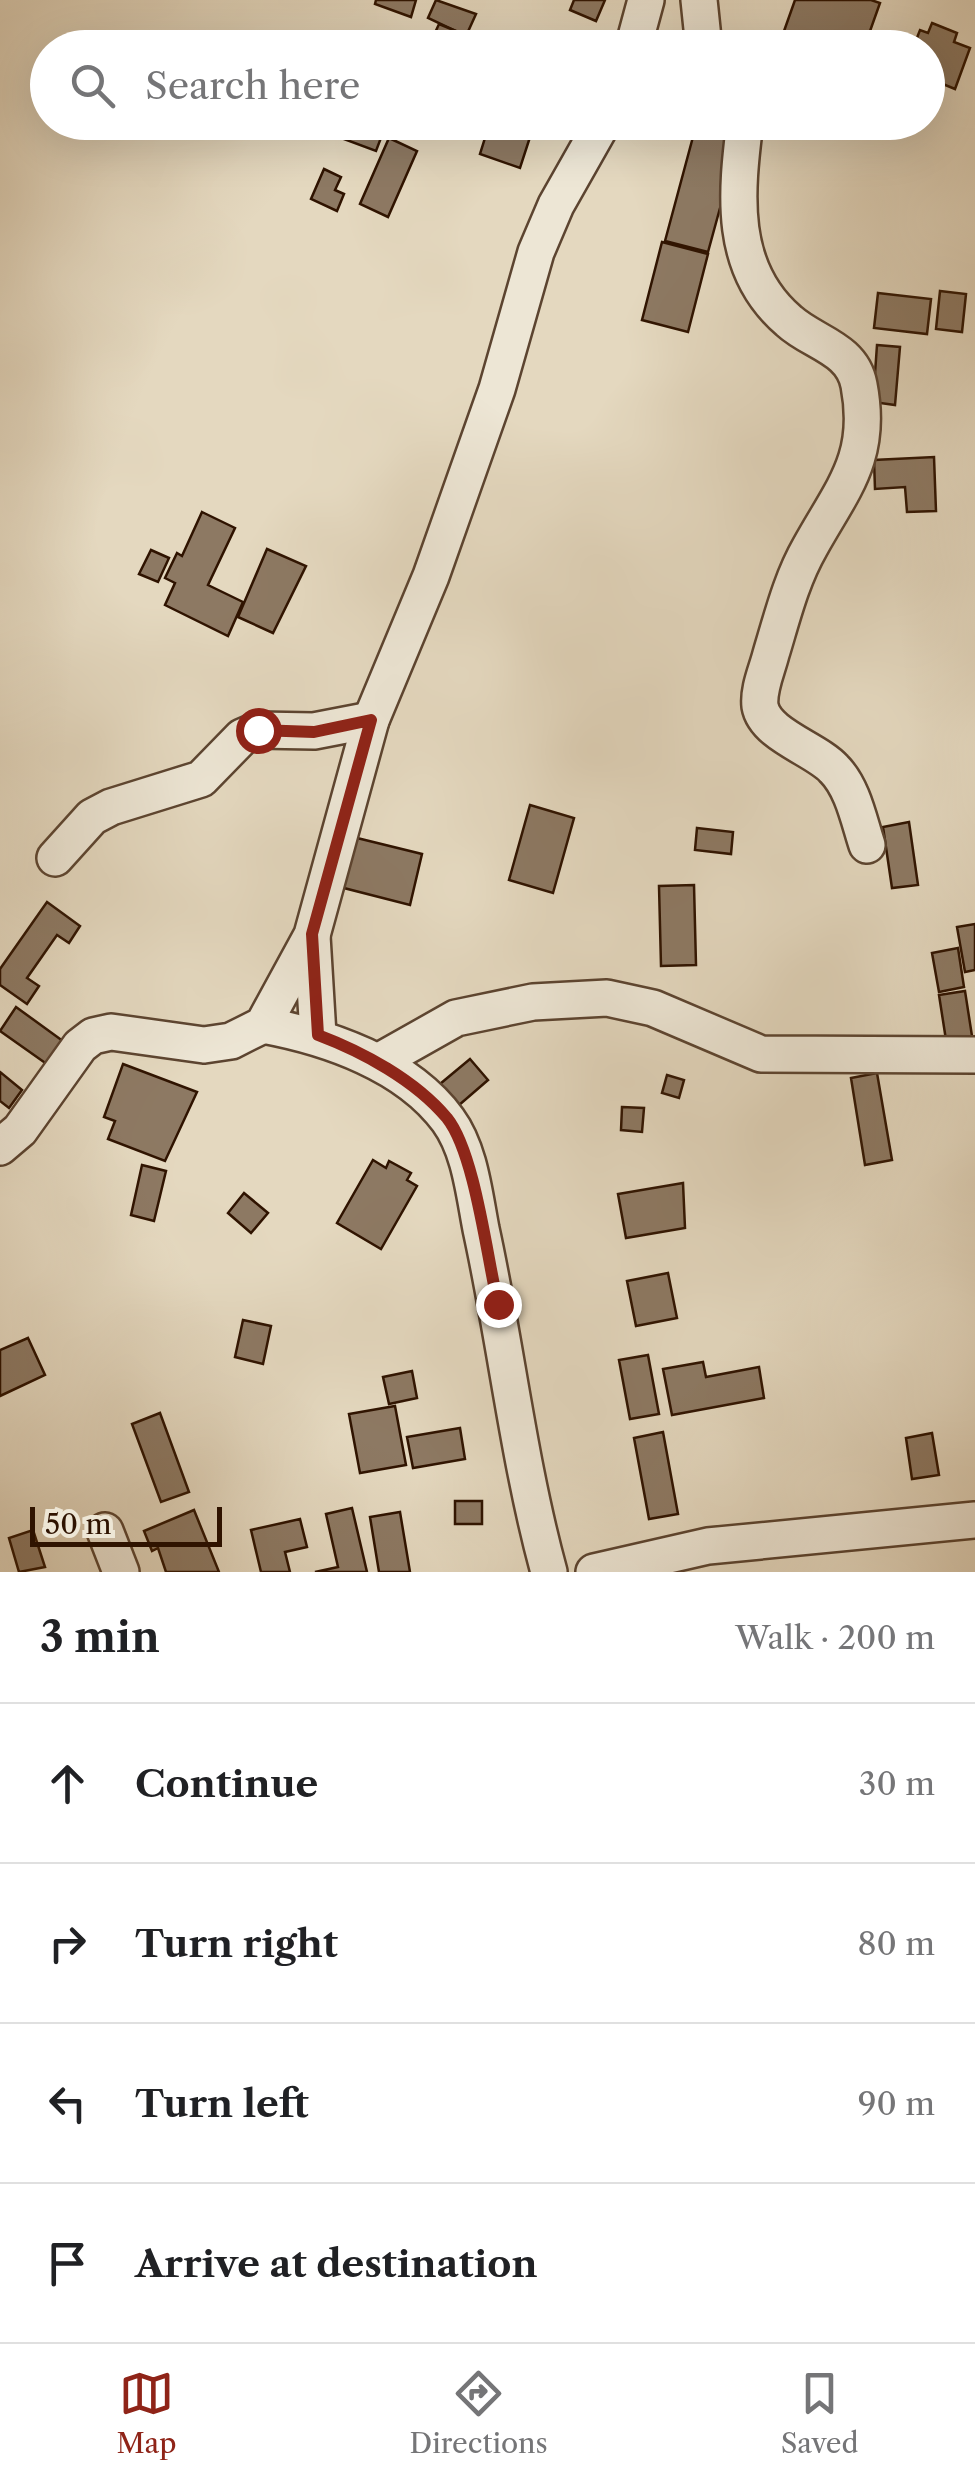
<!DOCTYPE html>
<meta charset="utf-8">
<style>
body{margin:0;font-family:"Libre Caslon Text",serif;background:#f6f6f6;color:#202124}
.scale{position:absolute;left:30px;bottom:25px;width:192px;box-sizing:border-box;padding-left:10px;border:5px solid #2f1300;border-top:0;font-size:28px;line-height:35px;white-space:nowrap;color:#2f1300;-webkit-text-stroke:8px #ede6d5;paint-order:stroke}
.stop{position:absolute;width:30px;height:30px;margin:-22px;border:8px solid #8f2418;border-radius:50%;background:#fff}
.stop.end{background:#8f2418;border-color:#fff;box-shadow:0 2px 10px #0008}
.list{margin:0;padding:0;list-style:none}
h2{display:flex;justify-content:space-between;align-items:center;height:130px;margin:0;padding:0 40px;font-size:42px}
h2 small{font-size:32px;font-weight:400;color:#757577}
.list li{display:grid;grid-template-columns:65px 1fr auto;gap:30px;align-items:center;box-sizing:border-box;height:160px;padding:0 40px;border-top:2px solid #e0e0e0}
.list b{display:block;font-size:38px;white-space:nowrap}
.list em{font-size:32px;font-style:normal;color:#757577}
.icon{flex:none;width:55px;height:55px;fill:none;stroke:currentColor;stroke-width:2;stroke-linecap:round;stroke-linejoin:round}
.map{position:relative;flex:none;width:975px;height:1572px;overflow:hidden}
.search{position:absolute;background:#fff;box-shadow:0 10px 40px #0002;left:30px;right:30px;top:30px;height:110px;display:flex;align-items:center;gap:25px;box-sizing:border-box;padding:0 35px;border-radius:55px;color:#757577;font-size:38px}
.sheet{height:770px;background:#fff}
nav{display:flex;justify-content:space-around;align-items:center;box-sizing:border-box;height:140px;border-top:2px solid #e0e0e0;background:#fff;font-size:28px;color:#757577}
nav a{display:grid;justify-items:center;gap:5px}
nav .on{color:#8f2418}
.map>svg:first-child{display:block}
</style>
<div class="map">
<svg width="975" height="1572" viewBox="0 0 975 1572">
<rect width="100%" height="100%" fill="#e4d8bf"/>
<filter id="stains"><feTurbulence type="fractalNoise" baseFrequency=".002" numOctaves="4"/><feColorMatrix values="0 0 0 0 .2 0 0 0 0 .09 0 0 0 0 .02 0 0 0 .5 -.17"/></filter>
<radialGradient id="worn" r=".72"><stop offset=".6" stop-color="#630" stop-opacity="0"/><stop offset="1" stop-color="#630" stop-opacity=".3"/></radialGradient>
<g fill="#8d7963" stroke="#2f1300" stroke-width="2.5">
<path d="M376,0H416L411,17L375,4Z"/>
<path d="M436,0L476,14L466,36L428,18Z"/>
<path d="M574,0H605L596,21L570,10Z"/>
<path d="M795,0H871L880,3L864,48H778Z"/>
<path d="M932,23L957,33L954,42L970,48L955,89L928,78V48H913L920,30L928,33Z"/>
<path d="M439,24L468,36L463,48H428Z"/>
<path d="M237,35L258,48H230Z"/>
<path d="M188,122H222L213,138Z"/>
<path d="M329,122H387L376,151L325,132Z"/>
<path d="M490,122L531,134L520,168L480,154Z"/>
<path d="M697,122L743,124L708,252L665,241Z"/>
<path d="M389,138L417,151L388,217L360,204Z"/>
<path d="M324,169L341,177L335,190L344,194L337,211L311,199Z"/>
<path d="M662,242L708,254L688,332L642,320Z"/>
<path d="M940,291L966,294L962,332L936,329Z"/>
<path d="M878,293L931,299L927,334L874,328Z"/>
<path d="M877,345L900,347L895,405L873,402Z"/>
<path d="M934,457L936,511L907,512L905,487L875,489L874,460Z"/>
<path d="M202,512L235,528L208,585L243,602L228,636L165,605L175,583L165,578L177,553L182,556Z"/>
<path d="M267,549L306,566L273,633L238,617Z"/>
<path d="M151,550L169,558L158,582L139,574Z"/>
<path d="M530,805L574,818L553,893L509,880Z"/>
<path d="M909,822L918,885L892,888L883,827Z"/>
<path d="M697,828L733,832L731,854L695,850Z"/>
<path d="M353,837L422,854L410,905L340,887Z"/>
<path d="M694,885L696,965L661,966L659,886Z"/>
<path d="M47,902L80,926L69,943L57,935L27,978L39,986L27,1004L0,985V969Z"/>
<path d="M975,924V970L965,972L957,927Z"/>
<path d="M958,948L964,987L939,992L932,953Z"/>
<path d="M965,991L972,1036L946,1040L939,995Z"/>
<path d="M16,1007L67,1044L51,1067L0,1031Z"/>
<path d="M470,1059L488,1080L458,1106L440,1084Z"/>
<path d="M123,1064L197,1092L165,1161L108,1139L115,1121L104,1117Z"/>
<path d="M0,1072L22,1090L9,1108L0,1101Z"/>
<path d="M877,1073L892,1160L865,1165L851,1078Z"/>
<path d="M667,1075L684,1080L679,1098L662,1093Z"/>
<path d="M622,1107L644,1108L642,1132L621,1130Z"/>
<path d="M373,1160L386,1168L389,1161L411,1173L407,1180L417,1186L381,1249L337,1223Z"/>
<path d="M142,1165L166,1171L154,1221L131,1215Z"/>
<path d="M683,1183L685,1228L626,1238L618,1194Z"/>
<path d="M244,1193L268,1213L251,1233L228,1213Z"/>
<path d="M668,1273L677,1318L636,1326L627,1281Z"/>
<path d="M243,1320L271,1326L263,1364L235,1357Z"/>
<path d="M28,1338L45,1375L0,1396V1350Z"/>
<path d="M648,1355L659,1414L630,1419L619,1360Z"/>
<path d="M703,1362L706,1377L759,1367L764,1398L672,1415L663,1369Z"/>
<path d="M412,1371L417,1398L389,1404L383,1377Z"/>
<path d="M395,1406L406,1465L360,1473L349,1414Z"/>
<path d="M160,1413L189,1492L161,1502L132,1424Z"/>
<path d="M460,1428L465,1459L413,1468L407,1437Z"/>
<path d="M663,1432L678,1514L649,1519L634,1438Z"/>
<path d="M932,1433L939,1475L912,1479L906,1438Z"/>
<rect x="455" y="1501" width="27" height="23"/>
<path d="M352,1508L367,1572H315L338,1567L326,1514Z"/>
<path d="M194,1510L219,1572H166L158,1548L152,1551L144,1531Z"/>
<path d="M400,1512L410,1572H379L370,1517Z"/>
<path d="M300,1519L307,1547L285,1552L290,1572H261L251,1530Z"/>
<path d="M33,1530L45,1567L19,1572L9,1538Z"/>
</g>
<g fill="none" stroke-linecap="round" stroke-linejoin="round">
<g stroke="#5c4430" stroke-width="40">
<g id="minor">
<path d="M699,0L704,48"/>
<path d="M633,48L646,0"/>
<path d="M745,122C736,193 728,269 789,321C813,343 852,348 859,385C873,458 842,489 810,547C791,580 782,618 771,654C767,670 758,689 760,706C765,735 816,749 834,769C853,788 859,821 867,845"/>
<path d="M55,858L92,817L111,807L201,779L242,737L258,730L314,731L371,720"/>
<path d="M312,936L318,1035"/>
<path d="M263,1025C328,1037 407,1064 448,1120C470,1150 474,1193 481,1229C506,1343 518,1459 549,1572"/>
<path d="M378,1062L456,1018L533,1002L607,998L653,1008L761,1054L975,1055"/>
<path d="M0,1147L20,1130L80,1046L93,1036L111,1032L204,1045L231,1041L263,1025L312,935L371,720L431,576L497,389L536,252L556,205L603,122"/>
<path d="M105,1531L121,1572"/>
<path d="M594,1572L708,1546L975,1520"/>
</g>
</g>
<use href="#minor" stroke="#ede6d5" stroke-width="35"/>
</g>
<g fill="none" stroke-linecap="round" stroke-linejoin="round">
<path stroke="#8f2418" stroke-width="12" d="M258,730L314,732L371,720L312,934L318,1035C363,1052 415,1080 447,1118C475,1153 487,1258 498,1304"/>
</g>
<rect width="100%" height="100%" filter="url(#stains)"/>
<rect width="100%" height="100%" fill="url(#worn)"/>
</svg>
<div class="scale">50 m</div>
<div class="stop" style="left:258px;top:730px"></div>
<div class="stop end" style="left:498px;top:1304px"></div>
<div class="search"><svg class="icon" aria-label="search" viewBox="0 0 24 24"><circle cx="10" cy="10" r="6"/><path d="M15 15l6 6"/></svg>Search here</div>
</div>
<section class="sheet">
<h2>3 min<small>Walk · 200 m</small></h2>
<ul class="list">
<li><svg class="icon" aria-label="ahead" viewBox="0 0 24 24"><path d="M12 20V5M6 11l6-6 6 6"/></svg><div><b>Continue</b></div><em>30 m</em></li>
<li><svg class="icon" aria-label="right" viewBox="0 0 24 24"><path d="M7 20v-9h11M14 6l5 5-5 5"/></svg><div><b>Turn right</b></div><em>80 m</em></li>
<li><svg class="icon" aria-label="left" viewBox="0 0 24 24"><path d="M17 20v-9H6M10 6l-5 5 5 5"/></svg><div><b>Turn left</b></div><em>90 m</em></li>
<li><svg class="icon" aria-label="arrive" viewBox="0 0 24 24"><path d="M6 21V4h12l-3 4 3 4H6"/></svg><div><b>Arrive at destination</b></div></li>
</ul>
</section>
<nav>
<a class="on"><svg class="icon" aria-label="map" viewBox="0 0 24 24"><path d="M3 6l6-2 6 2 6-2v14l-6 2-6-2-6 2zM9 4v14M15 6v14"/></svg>Map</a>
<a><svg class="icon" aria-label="directions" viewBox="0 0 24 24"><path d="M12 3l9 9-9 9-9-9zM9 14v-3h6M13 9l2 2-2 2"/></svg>Directions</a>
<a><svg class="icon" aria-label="saved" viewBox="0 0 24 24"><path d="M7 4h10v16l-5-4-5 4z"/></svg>Saved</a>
</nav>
